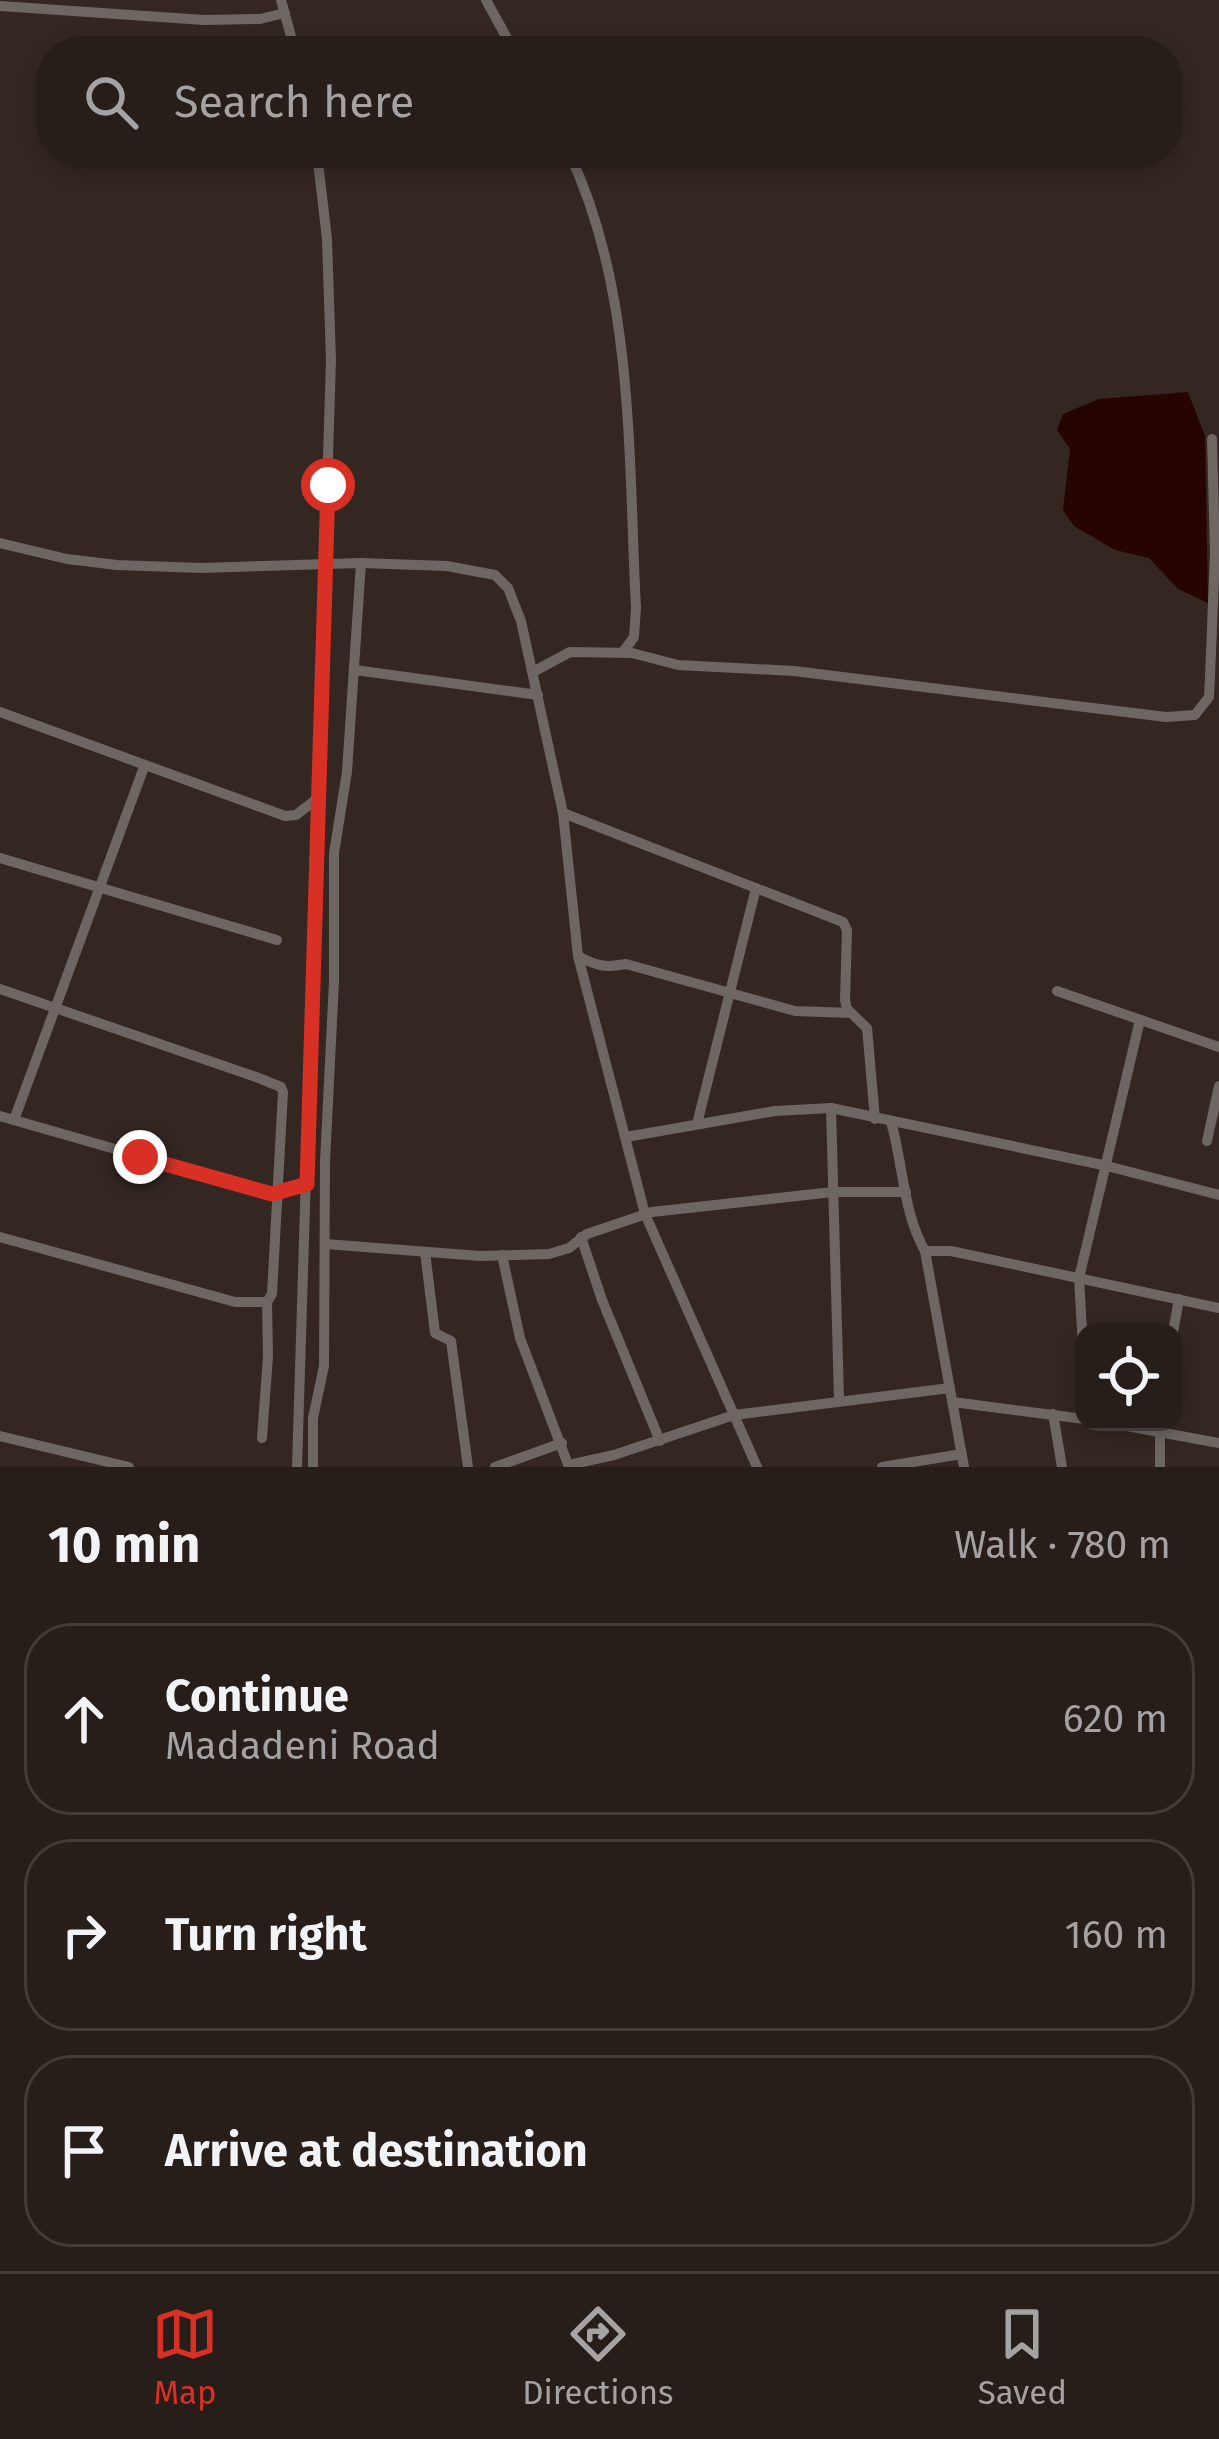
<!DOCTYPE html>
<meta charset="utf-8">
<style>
body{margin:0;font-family:"Fira Sans",sans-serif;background:#2f2622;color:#f1f3f6}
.controls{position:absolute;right:36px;bottom:36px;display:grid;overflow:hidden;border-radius:24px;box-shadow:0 6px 18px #0003}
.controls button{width:108px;height:108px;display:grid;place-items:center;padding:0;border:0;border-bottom:3px solid #433b38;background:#271d19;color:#f1f3f6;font:60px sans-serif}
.stop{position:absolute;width:36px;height:36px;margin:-27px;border:9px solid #d93025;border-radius:50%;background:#fff}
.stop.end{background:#d93025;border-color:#fff;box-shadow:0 3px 12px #0008}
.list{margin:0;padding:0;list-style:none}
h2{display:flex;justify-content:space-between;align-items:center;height:156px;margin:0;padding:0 48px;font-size:51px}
h2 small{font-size:39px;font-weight:400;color:#a4a2a2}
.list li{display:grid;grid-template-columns:78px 1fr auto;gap:36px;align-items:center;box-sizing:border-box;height:192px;margin:0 24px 24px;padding:0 24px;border:3px solid #433b38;border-radius:48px}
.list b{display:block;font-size:45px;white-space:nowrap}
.list p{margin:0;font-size:39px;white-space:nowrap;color:#a4a2a2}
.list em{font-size:39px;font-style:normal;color:#a4a2a2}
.icon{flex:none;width:66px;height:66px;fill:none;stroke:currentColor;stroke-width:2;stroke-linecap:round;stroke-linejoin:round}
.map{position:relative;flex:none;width:1219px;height:1467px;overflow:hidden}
.search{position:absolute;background:#271d19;box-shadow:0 6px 18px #0003;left:36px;right:36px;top:36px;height:132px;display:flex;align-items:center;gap:30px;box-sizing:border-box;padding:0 42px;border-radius:48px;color:#a4a2a2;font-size:45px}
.sheet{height:804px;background:#271d19}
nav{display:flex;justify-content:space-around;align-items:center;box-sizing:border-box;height:168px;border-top:3px solid #433b38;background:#271d19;font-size:33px;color:#a4a2a2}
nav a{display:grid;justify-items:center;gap:6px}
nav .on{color:#d93025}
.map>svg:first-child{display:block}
</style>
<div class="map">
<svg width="1219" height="1467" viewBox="0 0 1219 1467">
<rect width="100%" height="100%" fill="#342721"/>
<path fill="#260500" d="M1188,392L1205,436L1208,603L1178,589L1149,558L1115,550L1074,526L1063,510L1070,449L1057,430L1063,414L1099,399Z"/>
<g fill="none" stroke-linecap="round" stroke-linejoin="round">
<g stroke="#6d6663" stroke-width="10">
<path d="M281,0L295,51"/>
<path d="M486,0L514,51"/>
<path d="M0,6L204,20L260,19L285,13"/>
<path d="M569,153C635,291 628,458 636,608L634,637L623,652"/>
<path d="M0,543L67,559L117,565L201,568L361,563L447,566L495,575L508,588L521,621L563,813L578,956L645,1214L757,1467"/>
<path d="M355,670L538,695"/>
<path d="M533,672L570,652L632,653L678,665L794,671L1166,717L1195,715L1209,697L1210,677L1215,553L1212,439"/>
<path d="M0,712L285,816L296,815L318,798"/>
<path d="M563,813L843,922L847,930L845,1000L847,1009L867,1028L875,1119"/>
<path d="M0,858L277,940"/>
<path d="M578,956C596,966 606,968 626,964L795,1011L851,1013"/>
<path d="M0,989L256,1077L281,1087L283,1092L272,1294L267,1302H235L0,1237"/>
<path d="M1057,991L1219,1047"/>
<path d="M831,1108L839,1399"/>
<path d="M0,1116L272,1194L307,1184"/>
<path d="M14,1120L144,767"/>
<path d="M891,1122C903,1163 903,1213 925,1251L964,1467"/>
<path d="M697,1124L756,888"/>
<path d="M626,1137L775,1111L831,1108L1103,1165L1219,1195"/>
<path d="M1207,1141L1219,1086"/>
<path d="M581,1237L602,1300L660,1441"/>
<path d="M326,1244L480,1256L549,1254L569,1248L587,1234L652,1212L833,1192H906"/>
<path d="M925,1251H951L1219,1308"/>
<path d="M425,1252L435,1333L451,1341L468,1467"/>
<path d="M502,1255L520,1338L569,1467"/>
<path d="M1173,1332L1179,1299"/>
<path d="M1084,1365L1079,1278L1140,1020"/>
<path d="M953,1402L1084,1419"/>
<path d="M1053,1414L1062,1467"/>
<path d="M1105,1422L1219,1443"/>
<path d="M1160,1422V1467"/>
<path d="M0,1436L129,1467"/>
<path d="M262,1438L268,1356L267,1302"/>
<path d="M569,1465L614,1455L734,1415L950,1388"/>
<path d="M297,1467L331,360L327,239L317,153"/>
<path d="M313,1467V1418L324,1366L325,1162L334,981V853L347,772L361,563"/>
<path d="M495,1467L562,1443"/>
<path d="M882,1467L962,1454"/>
</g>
</g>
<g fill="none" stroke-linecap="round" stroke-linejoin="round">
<path stroke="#d93025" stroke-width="15" d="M140,1157L272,1194L307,1184L328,485"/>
</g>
</svg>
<div class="controls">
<button><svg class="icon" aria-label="locate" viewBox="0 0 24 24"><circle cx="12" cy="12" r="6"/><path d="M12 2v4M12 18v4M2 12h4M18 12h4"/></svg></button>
</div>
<div class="stop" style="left:328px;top:485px"></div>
<div class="stop end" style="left:140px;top:1157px"></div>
<div class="search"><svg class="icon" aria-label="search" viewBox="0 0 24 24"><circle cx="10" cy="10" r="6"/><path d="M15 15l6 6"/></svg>Search here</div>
</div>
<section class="sheet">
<h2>10 min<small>Walk · 780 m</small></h2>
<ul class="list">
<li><svg class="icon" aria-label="ahead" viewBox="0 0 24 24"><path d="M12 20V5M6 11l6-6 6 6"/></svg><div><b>Continue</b><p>Madadeni Road</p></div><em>620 m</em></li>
<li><svg class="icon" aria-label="right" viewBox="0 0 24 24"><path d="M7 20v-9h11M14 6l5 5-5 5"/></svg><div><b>Turn right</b></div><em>160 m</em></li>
<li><svg class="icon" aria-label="arrive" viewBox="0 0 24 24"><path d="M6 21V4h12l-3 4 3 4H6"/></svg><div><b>Arrive at destination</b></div></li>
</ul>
</section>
<nav>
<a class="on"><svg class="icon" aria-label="map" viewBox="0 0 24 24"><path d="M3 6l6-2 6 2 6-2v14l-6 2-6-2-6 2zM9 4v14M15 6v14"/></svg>Map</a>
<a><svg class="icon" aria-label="directions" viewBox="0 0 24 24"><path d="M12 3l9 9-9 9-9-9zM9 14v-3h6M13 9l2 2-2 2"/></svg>Directions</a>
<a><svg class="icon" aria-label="saved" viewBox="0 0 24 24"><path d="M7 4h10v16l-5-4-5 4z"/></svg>Saved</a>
</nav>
